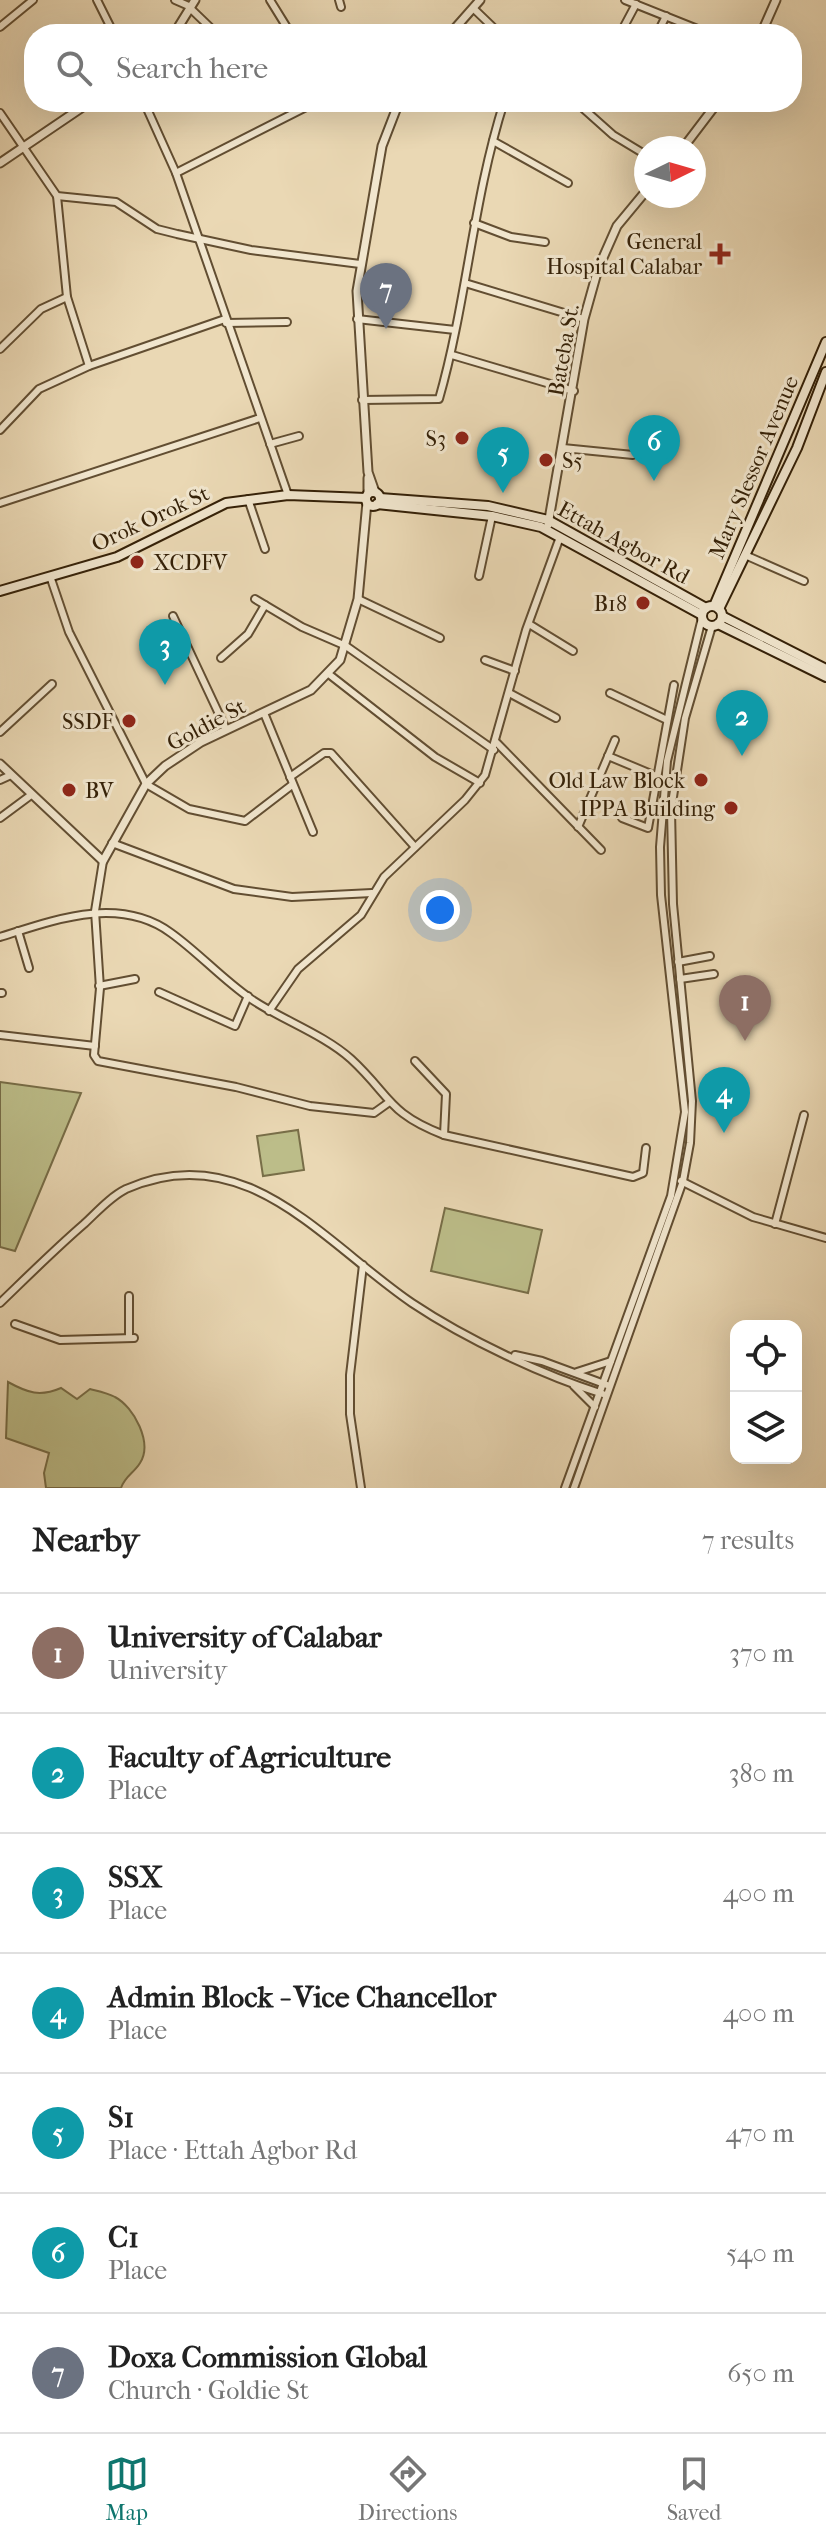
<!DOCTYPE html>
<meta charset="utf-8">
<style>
body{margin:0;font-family:"IM FELL French Canon",serif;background:#f2f2f2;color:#222}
.controls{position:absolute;right:24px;bottom:24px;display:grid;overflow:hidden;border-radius:16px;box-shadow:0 8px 32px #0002}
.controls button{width:72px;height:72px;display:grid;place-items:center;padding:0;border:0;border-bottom:2px solid #e0e0e0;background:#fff;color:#222;font:40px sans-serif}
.compass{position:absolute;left:634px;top:136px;width:72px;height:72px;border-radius:50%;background:#fff;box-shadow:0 8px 32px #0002;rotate:85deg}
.you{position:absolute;left:440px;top:910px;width:28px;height:28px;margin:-20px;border:6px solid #fff;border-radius:50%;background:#1a73e8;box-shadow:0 0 0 12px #1a73e833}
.badge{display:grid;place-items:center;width:52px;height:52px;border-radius:50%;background:#0f766e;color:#fff;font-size:26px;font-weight:700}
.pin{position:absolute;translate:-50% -66px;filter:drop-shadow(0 2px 4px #0008)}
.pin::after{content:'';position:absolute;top:42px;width:28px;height:24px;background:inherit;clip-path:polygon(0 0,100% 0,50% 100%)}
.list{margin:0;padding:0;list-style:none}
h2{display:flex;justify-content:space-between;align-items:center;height:104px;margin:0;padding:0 32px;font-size:34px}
h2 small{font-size:26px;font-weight:400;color:#767676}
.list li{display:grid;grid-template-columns:52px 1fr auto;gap:24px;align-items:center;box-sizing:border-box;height:120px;padding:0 32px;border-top:2px solid #e0e0e0}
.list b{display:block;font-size:30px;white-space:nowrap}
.list p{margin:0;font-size:26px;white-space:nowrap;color:#767676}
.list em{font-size:26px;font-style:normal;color:#767676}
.icon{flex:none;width:44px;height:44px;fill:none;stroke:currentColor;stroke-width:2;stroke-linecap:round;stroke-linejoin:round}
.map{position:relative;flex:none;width:826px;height:1488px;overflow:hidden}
.search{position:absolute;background:#fff;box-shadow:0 8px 32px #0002;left:24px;right:24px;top:24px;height:88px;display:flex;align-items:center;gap:20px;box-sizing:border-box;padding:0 28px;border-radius:32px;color:#767676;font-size:30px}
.sheet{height:944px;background:#fff}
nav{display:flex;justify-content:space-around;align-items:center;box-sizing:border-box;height:112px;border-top:2px solid #e0e0e0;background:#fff;font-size:22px;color:#767676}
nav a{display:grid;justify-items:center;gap:4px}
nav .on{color:#0f766e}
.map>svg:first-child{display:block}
</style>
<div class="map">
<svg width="826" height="1488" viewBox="0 0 826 1488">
<rect width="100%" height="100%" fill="#ead8b4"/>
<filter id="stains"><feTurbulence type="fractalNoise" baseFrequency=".0025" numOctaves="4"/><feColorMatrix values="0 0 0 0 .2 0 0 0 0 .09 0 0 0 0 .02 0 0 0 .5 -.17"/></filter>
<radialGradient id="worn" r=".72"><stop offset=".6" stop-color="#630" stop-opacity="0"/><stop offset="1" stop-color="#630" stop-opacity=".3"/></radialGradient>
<g fill="#bcbd89" stroke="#786e48" stroke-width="2">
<path d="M0,1082L81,1093L15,1251L0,1247Z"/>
<path d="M298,1130L304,1170L263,1176L257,1136Z"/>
<path d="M445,1208L542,1230L528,1293L431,1271Z"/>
<path d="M8,1382C28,1393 40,1397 61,1388L77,1399L90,1389C98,1391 108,1393 115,1397C134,1407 153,1443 140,1463C134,1473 125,1476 121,1488H46L44,1473L49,1453L6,1438Z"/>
</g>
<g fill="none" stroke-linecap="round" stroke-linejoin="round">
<g stroke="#624e32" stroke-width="10">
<g id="minor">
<path d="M97,0L114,34"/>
<path d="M175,0L191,7"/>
<path d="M270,0L291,34"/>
<path d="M339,0L341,7"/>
<path d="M625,0L710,34"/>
<path d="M190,8L217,34"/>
<path d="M473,8L500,34"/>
<path d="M0,27L33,0"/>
<path d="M620,34L636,4"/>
<path d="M657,34L666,16"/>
<path d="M144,102L176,173L288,495"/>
<path d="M576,102L613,135L646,155"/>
<path d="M0,113L57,196L116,202L157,229L177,234L251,250L360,264"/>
<path d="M493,141L568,183"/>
<path d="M176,173L316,102"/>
<path d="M57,196L67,297L89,366"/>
<path d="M474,223L511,237L545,242"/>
<path d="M465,283L584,319"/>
<path d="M357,319L455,330"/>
<path d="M226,323L287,322"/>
<path d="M0,349L41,309L67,297"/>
<path d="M452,355L574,391"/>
<path d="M362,400L439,399C467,301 473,199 504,102"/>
<path d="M0,430L39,389L89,366L225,319"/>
<path d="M270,444L299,436"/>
<path d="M563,448L633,455"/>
<path d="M248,499L265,549"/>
<path d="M0,503L260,418"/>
<path d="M745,555L804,581"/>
<path d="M50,576L69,632L146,784L189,809L245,821L292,785"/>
<path d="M479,576L492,516"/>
<path d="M255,599L302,627L346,646L494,750"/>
<path d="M358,599L440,638"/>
<path d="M173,616L226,729"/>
<path d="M529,624L573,651"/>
<path d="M221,658L248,634L265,605"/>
<path d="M485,660L515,671"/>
<path d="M330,675L435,757L480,783"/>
<path d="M509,693L556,718"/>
<path d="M610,693L667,720"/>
<path d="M264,713L313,832"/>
<path d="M0,732L52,684"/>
<path d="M497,743L601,850"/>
<path d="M608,756L656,776"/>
<path d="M290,777L324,753H331L415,847"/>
<path d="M0,780L11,775"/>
<path d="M0,818L31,795"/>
<path d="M622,818L648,828L674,685"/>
<path d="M578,827L615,740"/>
<path d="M112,843L234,889L292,897L372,893"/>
<path d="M103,861L95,911L100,988L94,1055L98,1061L236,1087L310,1106L374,1113L388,1103"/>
<path d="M18,931L29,968"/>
<path d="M0,937C54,920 119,895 171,933C199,953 222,979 251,999C282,1020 323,1034 351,1059C391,1096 387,1113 444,1135L633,1177L643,1173L646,1148"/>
<path d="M678,962L710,956"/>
<path d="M680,979L714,974"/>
<path d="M99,986L135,979"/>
<path d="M159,992L235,1026L248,996"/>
<path d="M0,993H2"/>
<path d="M269,1011L298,969L361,915L384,877L465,800L485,775L526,630L560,537"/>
<path d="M0,1035L95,1046"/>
<path d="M415,1061L446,1094L444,1135"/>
<path d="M681,1181L753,1217L826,1238"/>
<path d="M775,1224L804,1115"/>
<path d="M129,1296V1338"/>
<path d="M0,1303C28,1276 55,1249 84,1224C97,1212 110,1197 126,1189C245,1136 324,1243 412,1303C466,1339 542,1375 603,1394"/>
<path d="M15,1324L60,1340L134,1338"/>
<path d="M515,1355L542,1361L607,1385"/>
<path d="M577,1372L611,1361"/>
<path d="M574,1386L595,1407"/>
<path d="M361,1488L350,1414V1375L363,1265"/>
<path d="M565,1488L671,1196L685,1112L661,895L660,847L667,761L702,618"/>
<path d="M574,1488L683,1181L690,1143L692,1101L673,904L671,810L685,718L712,626"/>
</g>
</g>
<g stroke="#624e32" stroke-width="11">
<g id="tertiary">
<path d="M174,34L195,0"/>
<path d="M450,34L480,0"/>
<path d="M761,34L776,0"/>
<path d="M683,148L718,102"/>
<path d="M0,163L90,102"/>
<path d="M375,492L368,472L357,291L382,146L399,102"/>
<path d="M368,494V478"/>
<path d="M548,525L584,319L598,269L617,226L646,191"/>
<path d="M0,764L103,861L146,784L165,766L201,742L311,690L340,660L358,599L367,502"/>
</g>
</g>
<g stroke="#342007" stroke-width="12">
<g id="secondary">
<circle cx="373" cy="499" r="7"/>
<path d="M380,498L488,506L548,520L706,608"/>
<path d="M377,504L492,516L541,527L702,615"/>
<path d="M0,591L117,557L226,503L288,495L366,498"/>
<path d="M714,606L826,342"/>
<circle cx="712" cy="616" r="10"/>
<path d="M719,609L797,448L826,372"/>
<path d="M722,616L826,669"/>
<path d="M718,624L826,677"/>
</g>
</g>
<use href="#minor" stroke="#f1e6ce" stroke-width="6"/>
<use href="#tertiary" stroke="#f1e6ce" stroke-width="7"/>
<use href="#secondary" stroke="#f1e6ce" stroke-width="8"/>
</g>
<g fill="#8f2418" stroke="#f1e6ce" stroke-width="3">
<path d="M716 242h8v8h8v8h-8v8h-8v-8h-8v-8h8z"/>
<circle cx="462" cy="438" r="8"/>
<circle cx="546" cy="460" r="8"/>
<circle cx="137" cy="562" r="8"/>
<circle cx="643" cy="603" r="8"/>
<circle cx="129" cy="721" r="8"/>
<circle cx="701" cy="780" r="8"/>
<circle cx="69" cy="790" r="8"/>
<circle cx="731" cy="808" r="8"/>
</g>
<g text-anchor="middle" stroke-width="6" stroke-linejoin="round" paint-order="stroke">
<g font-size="22" fill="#342007" stroke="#f1e6ce" text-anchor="end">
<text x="702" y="249">General<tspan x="702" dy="25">Hospital Calabar</tspan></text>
<text x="446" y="446">S3</text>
<text x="562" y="468" text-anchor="start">S5</text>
<text x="153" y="570" text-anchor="start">XCDFV</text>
<text x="627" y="611">B18</text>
<text x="113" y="729">SSDF</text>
<text x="685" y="788">Old Law Block</text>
<text x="85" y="798" text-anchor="start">BV</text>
<text x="715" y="816">IPPA Building</text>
</g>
<g font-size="22" fill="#342007" stroke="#f1e6ce">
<text transform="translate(563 350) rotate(-80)" y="8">Bateba St.</text>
<text transform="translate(753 467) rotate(-67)" y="8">Mary Slessor Avenue</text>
<text transform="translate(150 518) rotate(-25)" y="8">Orok Orok St</text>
<text transform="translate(624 542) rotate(29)" y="8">Ettah Agbor Rd</text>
<text transform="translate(206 724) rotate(-28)" y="8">Goldie St</text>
</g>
</g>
<rect width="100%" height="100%" filter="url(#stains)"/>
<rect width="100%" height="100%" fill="url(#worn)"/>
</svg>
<div class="controls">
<button><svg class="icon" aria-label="locate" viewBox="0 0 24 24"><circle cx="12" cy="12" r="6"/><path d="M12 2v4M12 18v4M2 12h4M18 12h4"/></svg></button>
<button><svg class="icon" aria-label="layers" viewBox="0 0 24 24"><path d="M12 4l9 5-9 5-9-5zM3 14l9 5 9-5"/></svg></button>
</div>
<svg class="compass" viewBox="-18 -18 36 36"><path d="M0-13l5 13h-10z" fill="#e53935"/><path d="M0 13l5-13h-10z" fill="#767676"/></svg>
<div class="you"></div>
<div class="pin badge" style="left:745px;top:1041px;background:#8d6e63">1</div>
<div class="pin badge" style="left:742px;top:756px;background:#0f9aa8">2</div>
<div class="pin badge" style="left:165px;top:685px;background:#0f9aa8">3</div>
<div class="pin badge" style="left:724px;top:1133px;background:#0f9aa8">4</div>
<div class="pin badge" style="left:503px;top:493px;background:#0f9aa8">5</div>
<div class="pin badge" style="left:654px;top:481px;background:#0f9aa8">6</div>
<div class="pin badge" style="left:386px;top:329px;background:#6b7280">7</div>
<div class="search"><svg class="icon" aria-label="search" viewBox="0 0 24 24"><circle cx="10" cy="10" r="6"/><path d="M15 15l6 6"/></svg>Search here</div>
</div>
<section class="sheet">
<h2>Nearby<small>7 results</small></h2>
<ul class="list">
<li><span class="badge" style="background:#8d6e63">1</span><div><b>University of Calabar</b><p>University</p></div><em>370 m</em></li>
<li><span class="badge" style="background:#0f9aa8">2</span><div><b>Faculty of Agriculture</b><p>Place</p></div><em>380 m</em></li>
<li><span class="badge" style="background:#0f9aa8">3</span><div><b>SSX</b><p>Place</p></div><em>400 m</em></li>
<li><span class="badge" style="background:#0f9aa8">4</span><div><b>Admin Block - Vice Chancellor</b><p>Place</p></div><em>400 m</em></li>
<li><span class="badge" style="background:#0f9aa8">5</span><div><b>S1</b><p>Place · Ettah Agbor Rd</p></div><em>470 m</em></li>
<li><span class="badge" style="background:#0f9aa8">6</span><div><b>C1</b><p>Place</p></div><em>540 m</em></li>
<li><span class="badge" style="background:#6b7280">7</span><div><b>Doxa Commission Global</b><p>Church · Goldie St</p></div><em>650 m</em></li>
</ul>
</section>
<nav>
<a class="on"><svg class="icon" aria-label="map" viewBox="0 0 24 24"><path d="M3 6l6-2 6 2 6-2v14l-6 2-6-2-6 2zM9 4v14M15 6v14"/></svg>Map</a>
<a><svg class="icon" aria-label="directions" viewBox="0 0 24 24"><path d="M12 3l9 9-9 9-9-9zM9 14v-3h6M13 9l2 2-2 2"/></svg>Directions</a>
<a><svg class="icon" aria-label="saved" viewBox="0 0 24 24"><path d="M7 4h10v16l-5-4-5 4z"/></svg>Saved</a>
</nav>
